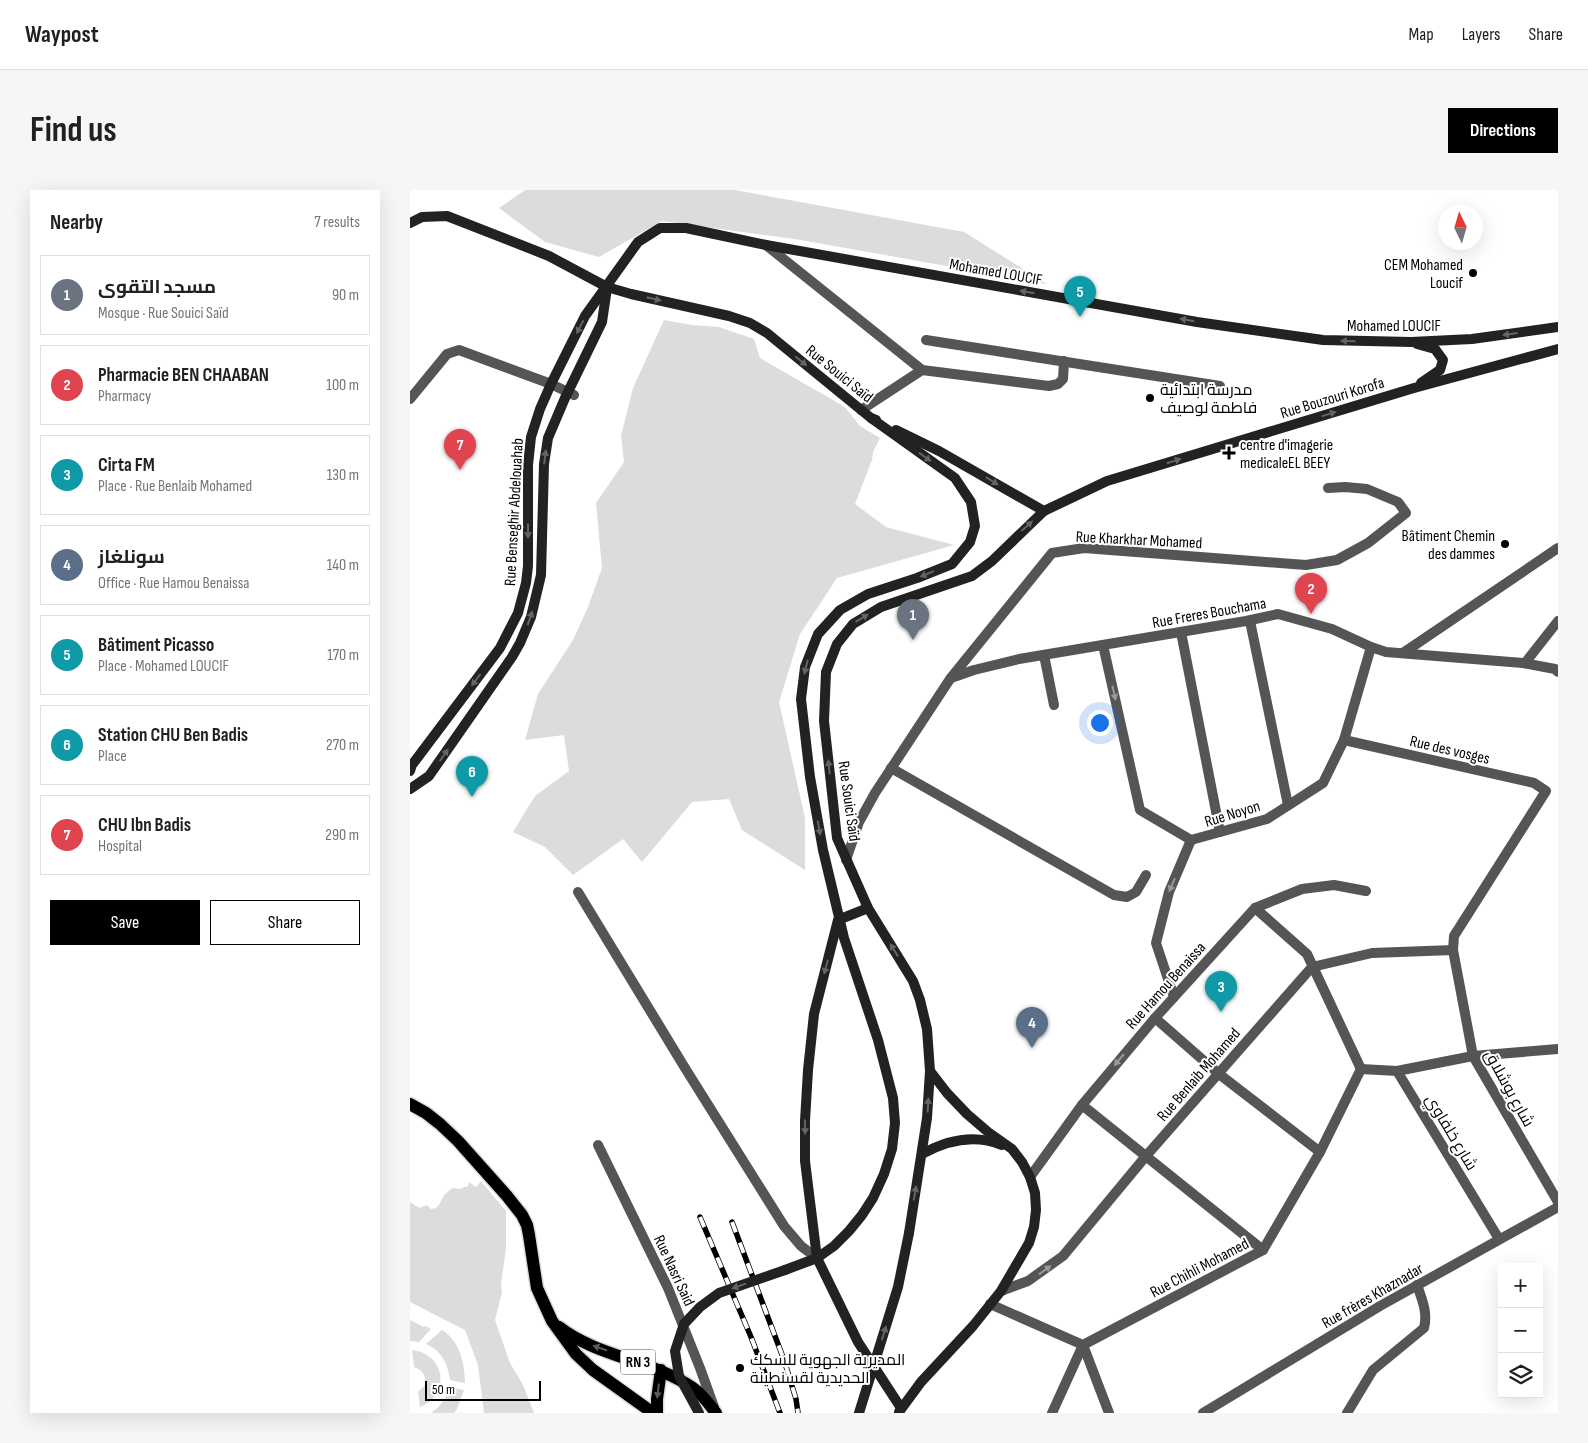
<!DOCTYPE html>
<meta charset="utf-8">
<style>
body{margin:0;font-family:"Sofia Sans Condensed",Cairo,sans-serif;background:#f6f6f6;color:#202124}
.controls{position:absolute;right:15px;bottom:15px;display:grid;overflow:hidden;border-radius:0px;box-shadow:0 5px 20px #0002}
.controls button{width:45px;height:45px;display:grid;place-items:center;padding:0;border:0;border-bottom:1px solid #e0e0e0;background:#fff;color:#202124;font:25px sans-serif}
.compass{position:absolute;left:1028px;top:15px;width:45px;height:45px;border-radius:50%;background:#fff;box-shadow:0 5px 20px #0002;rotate:355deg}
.scale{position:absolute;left:15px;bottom:12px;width:116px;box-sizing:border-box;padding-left:5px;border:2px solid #000;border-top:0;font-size:14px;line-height:18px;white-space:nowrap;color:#000;-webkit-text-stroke:4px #fff;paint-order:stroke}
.you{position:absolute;left:689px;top:532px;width:18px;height:18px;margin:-12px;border:4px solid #fff;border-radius:50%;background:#1a73e8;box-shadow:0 0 0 8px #1a73e833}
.badge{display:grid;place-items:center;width:32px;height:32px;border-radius:50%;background:#000;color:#fff;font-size:16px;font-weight:700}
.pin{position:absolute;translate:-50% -41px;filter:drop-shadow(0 1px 2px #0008)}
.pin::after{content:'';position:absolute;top:26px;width:18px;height:15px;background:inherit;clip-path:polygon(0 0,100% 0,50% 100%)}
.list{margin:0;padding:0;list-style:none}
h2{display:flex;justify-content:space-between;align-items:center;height:65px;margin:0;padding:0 20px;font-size:21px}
h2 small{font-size:16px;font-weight:400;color:#757577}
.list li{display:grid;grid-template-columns:32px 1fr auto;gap:15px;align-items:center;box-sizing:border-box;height:80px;margin:0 10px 10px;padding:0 10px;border:1px solid #e0e0e0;border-radius:0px}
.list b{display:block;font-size:19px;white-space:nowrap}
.list p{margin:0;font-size:16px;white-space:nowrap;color:#757577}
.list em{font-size:16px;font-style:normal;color:#757577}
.actions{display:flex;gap:10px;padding:15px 20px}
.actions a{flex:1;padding:11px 0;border:1px solid #000;border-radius:0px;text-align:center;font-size:18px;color:#000}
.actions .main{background:#000;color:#fff}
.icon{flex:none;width:28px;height:28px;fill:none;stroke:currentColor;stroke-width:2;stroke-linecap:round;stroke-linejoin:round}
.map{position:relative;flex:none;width:1148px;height:1223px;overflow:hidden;border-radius:0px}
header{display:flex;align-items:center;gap:30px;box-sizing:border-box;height:70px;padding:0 25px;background:#fff;border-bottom:1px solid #e0e0e0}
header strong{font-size:24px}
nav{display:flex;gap:28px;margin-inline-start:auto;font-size:18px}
.intro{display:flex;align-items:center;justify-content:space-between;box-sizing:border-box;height:120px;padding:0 30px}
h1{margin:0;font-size:35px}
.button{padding:12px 22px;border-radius:0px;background:#000;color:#fff;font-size:18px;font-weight:700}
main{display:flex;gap:30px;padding:0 30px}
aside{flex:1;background:#fff;border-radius:0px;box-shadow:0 5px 20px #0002}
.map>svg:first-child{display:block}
</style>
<header>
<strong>Waypost</strong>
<nav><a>Map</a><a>Layers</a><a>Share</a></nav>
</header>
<div class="intro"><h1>Find us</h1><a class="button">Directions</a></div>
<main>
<aside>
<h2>Nearby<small>7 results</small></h2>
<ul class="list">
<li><span class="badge" style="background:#6b7280">1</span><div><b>مسجد التقوى</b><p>Mosque · Rue Souici Saïd</p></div><em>90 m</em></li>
<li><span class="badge" style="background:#e0444e">2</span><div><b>Pharmacie BEN CHAABAN</b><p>Pharmacy</p></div><em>100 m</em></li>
<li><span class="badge" style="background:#0f9aa8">3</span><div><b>Cirta FM</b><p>Place · Rue Benlaib Mohamed</p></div><em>130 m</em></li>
<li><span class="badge" style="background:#5c6f8a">4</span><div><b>سونلغاز</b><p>Office · Rue Hamou Benaissa</p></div><em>140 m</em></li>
<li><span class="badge" style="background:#0f9aa8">5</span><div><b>Bâtiment Picasso</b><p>Place · Mohamed LOUCIF</p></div><em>170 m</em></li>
<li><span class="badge" style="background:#0f9aa8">6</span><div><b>Station CHU Ben Badis</b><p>Place</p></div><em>270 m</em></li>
<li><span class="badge" style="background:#e0444e">7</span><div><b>CHU Ibn Badis</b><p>Hospital</p></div><em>290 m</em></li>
</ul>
<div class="actions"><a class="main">Save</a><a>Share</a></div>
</aside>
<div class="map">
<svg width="1148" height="1223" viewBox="0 0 1148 1223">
<rect width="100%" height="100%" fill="#fff"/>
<g fill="#dcdcdc">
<path d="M115,0H325L554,42L637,94L391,50L252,31L189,67L135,52L89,18Z"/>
<path d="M254,130L282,135L309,137L344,149L350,168L435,217L450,236L470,248L463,262L462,270L445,314L476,337L544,355L427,388L390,444L369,512L395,628V680L332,640L319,609L282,612L232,672L213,649L163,685L135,657L103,642L125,606L159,581L154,545L115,550L128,504L163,450L178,417L192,378L186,313L214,272L211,246L223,198Z"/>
<path d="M71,991L96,1021V1058L91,1094L92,1102L85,1130L100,1173L113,1195L124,1223H74L68,1175L55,1140L0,1112V1012L9,1018L17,1015L21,1019C30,1018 29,1014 33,1007C35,1003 39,1001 43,998L49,999L58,996L59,992L66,997Z"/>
<path d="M0,1130L14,1137L15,1136L21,1139L9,1152L0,1151Z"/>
<path d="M32,1140C50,1151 55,1174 55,1193L40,1190C38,1174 32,1161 16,1154Z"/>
<path d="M2,1160C36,1164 41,1205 10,1217L8,1202L15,1195C16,1186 13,1180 4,1177Z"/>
<path d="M39,1197L54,1200L47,1219L44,1223H21C30,1217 37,1208 39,1197Z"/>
</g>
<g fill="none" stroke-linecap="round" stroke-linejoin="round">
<g stroke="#dbdbdb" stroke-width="15">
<g id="primary">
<path d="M0,914L16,923L30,934L48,951L97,1006L112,1025L117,1035L119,1045L127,1098L142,1131L166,1164L183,1180L243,1223"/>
<path d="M149,1137C188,1167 242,1170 283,1198C291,1203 300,1215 306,1223"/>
<path d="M247,1223V1209L251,1180"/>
</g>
</g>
<g stroke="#555" stroke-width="10">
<path d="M356,55L512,180L639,196L648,194L653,189L654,171"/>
<path d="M516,150L810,196"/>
<path d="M0,209L37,164L49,160L141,194L164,205"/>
<path d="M451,220L512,180"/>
<path d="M840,431L878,615"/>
<path d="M771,442L810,642"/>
<path d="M693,455L730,620L781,650"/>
<path d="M993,463L1148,358"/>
<path d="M634,465L644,515"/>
<path d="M1115,473L1148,431"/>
<path d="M541,488L564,480L609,469L836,431L868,424L922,439L961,457L976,462L1113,473L1145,479L1148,482"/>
<path d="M934,550L1124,593L1136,601L1044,746L1043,760L1063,866L1148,1012"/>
<path d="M481,578L704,705L717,707L726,702L736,685"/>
<path d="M781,650L857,629L913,593L934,550L961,457"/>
<path d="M436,670L449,632L465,603L540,489L642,363L674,358L896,375L927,370L958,353L996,323L988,312L957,299L935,297L918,298"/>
<path d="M168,702L275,878L374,1036L391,1056L407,1068"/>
<path d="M845,718L897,764L951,879"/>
<path d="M764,807L746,753L759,702L781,650"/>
<path d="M745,828L809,884L910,962"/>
<path d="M951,879L987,881L1089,1049"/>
<path d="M987,881L1063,866L1148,859"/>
<path d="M672,915L853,1060"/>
<path d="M188,955L258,1098L290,1178L304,1217"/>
<path d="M620,987L672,915L745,828L845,718L892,699L924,695L956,701"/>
<path d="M591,1101L618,1091L653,1066L736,966L902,777L962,763L1043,760"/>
<path d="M580,1114L673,1155L853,1060L910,962L951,879"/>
<path d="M673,1155L699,1223"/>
<path d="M642,1223L673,1155"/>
<path d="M793,1223L970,1116L1148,1017"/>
<path d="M937,1223L963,1180L1014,1138C1018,1123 1012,1109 1007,1095"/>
</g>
<g stroke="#222" stroke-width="10">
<path d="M0,33L12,27L37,26L139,66L197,97L221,104L319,126L340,133L357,143L461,228L466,230"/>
<path d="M1007,154L1025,159L1033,170L1030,180L1011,193"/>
<path d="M486,240L529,261L634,321"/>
<path d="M0,581L2,575L90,458L108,423L116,393L118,376V275L121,247L130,219L141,194L175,126L228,52L250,38H276L356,55L787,132L913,150L1001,152L1062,149L1148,137"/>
<path d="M0,599L19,586L102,467L110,453L121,427L131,385L134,274L138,248L155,208L192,132L197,98"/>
<path d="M458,718L428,730L404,824L398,880L395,931V971L407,1068L448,1152L491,1218"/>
<path d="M512,964C537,950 565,944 592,955"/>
<path d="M499,1043L517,928L520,881L517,839L510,810L503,791L458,718L427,648L414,531L416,482L427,454L443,434L471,417L562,386L582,371L634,321L697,291L1004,198L1148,159"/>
<path d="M375,1080L407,1068L424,1056L439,1041L452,1025L463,1008L474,984L482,959L485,933L483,908L468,850L434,748L413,660L400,587L391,509L395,477L408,444L430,420L458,404L507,388L542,374L560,352L565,336L561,312L545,288L461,228"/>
<path d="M489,1222L511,1192L563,1136L591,1101L619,1053L624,1037L626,1020L625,1003L620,987L612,972L602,959L578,942L557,924L537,903L520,881"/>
</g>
<use href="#primary" stroke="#000" stroke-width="12"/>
<g stroke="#000" stroke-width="5.5">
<g id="rail">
<path d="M290,1027L341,1147L370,1223"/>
<path d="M322,1032L374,1170L386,1209L388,1223"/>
</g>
</g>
<use href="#rail" stroke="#fff" stroke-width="4" stroke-dasharray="11" stroke-linecap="butt"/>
<g stroke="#222" stroke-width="10">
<path d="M289,1223L269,1186L265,1161L274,1134L290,1117L309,1103L375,1080"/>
<path d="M449,1223L488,1097L499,1043"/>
</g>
</g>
<defs><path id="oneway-solid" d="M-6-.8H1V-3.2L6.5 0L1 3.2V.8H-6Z" transform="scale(1.25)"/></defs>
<g fill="#646464">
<use href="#oneway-solid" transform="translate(617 102) rotate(-170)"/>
<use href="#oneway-solid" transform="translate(244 109) rotate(13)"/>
<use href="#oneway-solid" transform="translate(777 130) rotate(-170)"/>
<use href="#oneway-solid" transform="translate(170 137) rotate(117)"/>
<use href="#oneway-solid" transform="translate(1100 144) rotate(172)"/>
<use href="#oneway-solid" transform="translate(938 151) rotate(-179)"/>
<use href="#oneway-solid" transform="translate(391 171) rotate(39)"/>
<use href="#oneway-solid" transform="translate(919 224) rotate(-17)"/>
<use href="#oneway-solid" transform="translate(135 267) rotate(-83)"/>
<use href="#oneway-solid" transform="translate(515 267) rotate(36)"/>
<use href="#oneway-solid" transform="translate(764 271) rotate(-17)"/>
<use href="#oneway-solid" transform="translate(582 291) rotate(32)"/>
<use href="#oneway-solid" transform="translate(617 336) rotate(-42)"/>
<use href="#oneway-solid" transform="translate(118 341) rotate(90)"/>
<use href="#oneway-solid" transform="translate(517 384) rotate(158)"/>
<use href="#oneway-solid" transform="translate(120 428) rotate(-71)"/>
<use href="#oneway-solid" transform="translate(452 428) rotate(-31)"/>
<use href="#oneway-solid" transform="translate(396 477) rotate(104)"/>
<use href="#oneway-solid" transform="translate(66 490) rotate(127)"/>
<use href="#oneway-solid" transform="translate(34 565) rotate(-55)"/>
<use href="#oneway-solid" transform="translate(419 577) rotate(-96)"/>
<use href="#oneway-solid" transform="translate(409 638) rotate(80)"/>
<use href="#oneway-solid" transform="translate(484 760) rotate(-122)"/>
<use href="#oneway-solid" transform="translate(416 777) rotate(105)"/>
<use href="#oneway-solid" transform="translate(518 915) rotate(-87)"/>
<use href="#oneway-solid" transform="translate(395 937) rotate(89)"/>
<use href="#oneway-solid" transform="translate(505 1003) rotate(-80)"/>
<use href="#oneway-solid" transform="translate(329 1096) rotate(161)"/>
<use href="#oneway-solid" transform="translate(474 1143) rotate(-73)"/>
</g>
<g fill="#999">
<use href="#oneway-solid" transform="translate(704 503) rotate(77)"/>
<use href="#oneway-solid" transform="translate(762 695) rotate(113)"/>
<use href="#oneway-solid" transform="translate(709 870) rotate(130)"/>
<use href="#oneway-solid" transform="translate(635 1080) rotate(-36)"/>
</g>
<g fill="#595959">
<use href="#oneway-solid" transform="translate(190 1158) rotate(-161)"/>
<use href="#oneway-solid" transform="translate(248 1201) rotate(97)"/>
</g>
<g fill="#000" stroke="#fff" stroke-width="2">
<circle cx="1063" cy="83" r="5"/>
<circle cx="740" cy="208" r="5"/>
<path d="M816.5 255.5h5v5h5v5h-5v5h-5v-5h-5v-5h5z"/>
<circle cx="1095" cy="354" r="5"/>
<circle cx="330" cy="1178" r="5"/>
</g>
<g text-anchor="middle" stroke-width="4" stroke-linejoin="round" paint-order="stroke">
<rect fill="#fff" stroke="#4c4c4c" stroke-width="1" x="210.5" y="1159.5" width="35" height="25" rx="4"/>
<g font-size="15" font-weight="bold" fill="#000">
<text x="228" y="1177">RN 3</text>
</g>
<g font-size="16" fill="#000" stroke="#fff" text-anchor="start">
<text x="1053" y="80" text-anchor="end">CEM Mohamed<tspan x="1053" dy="18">Loucif</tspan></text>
<text x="750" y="205">مدرسة ابتدائية<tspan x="750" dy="18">فاطمة لوصيف</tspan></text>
<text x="830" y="260">centre d'imagerie<tspan x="830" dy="18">medicaleEL BEEY</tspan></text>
<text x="1085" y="351" text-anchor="end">Bâtiment Chemin<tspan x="1085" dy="18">des dammes</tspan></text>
<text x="340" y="1175">المديرية الجهوية للسكك<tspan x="340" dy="18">الحديدية لقسنطينة</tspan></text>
</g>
<g font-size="16" fill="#000" stroke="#fff">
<text transform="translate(586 81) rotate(10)" y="6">Mohamed LOUCIF</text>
<text x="984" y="141">Mohamed LOUCIF</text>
<text transform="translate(430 183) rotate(39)" y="6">Rue Souici Saïd</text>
<text transform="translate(922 207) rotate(-17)" y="6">Rue Bouzouri Korofa</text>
<text transform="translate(103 322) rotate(-87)" y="6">Rue Benseghir Abdelouahab</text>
<text transform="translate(729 349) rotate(3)" y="6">Rue Kharkhar Mohamed</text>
<text transform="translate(799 422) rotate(-10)" y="6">Rue Freres Bouchama</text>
<text transform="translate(1040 559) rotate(13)" y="6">Rue des vosges</text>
<text transform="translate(440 611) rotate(82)" y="6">Rue Souici Saïd</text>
<text transform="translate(822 623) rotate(-17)" y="6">Rue Noyon</text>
<text transform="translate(755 795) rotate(-48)" y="6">Rue Hamou Benaissa</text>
<text transform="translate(788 884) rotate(-49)" y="6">Rue Benlaib Mohamed</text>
<text transform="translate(1100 898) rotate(61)" y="6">شارع بوشلاق</text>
<text transform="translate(1042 942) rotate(59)" y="6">شارع خلفاوي</text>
<text transform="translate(789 1077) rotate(-28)" y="6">Rue Chihli Mohamed</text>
<text transform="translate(265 1080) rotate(65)" y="6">Rue Nasri Said</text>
<text transform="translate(962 1105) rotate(-30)" y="6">Rue frères Khaznadar</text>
</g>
</g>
</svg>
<div class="controls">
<button>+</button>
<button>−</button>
<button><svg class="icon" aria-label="layers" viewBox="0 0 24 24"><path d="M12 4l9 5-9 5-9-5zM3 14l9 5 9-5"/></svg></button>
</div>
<svg class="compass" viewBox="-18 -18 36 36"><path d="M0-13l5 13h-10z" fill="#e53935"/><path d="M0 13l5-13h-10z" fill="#757577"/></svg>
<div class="scale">50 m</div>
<div class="you"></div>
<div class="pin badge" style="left:503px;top:450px;background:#6b7280">1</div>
<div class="pin badge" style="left:901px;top:424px;background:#e0444e">2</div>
<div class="pin badge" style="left:811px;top:822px;background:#0f9aa8">3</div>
<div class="pin badge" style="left:622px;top:858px;background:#5c6f8a">4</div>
<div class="pin badge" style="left:670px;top:127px;background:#0f9aa8">5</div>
<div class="pin badge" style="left:62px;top:607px;background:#0f9aa8">6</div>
<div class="pin badge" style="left:50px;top:280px;background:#e0444e">7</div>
</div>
</main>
